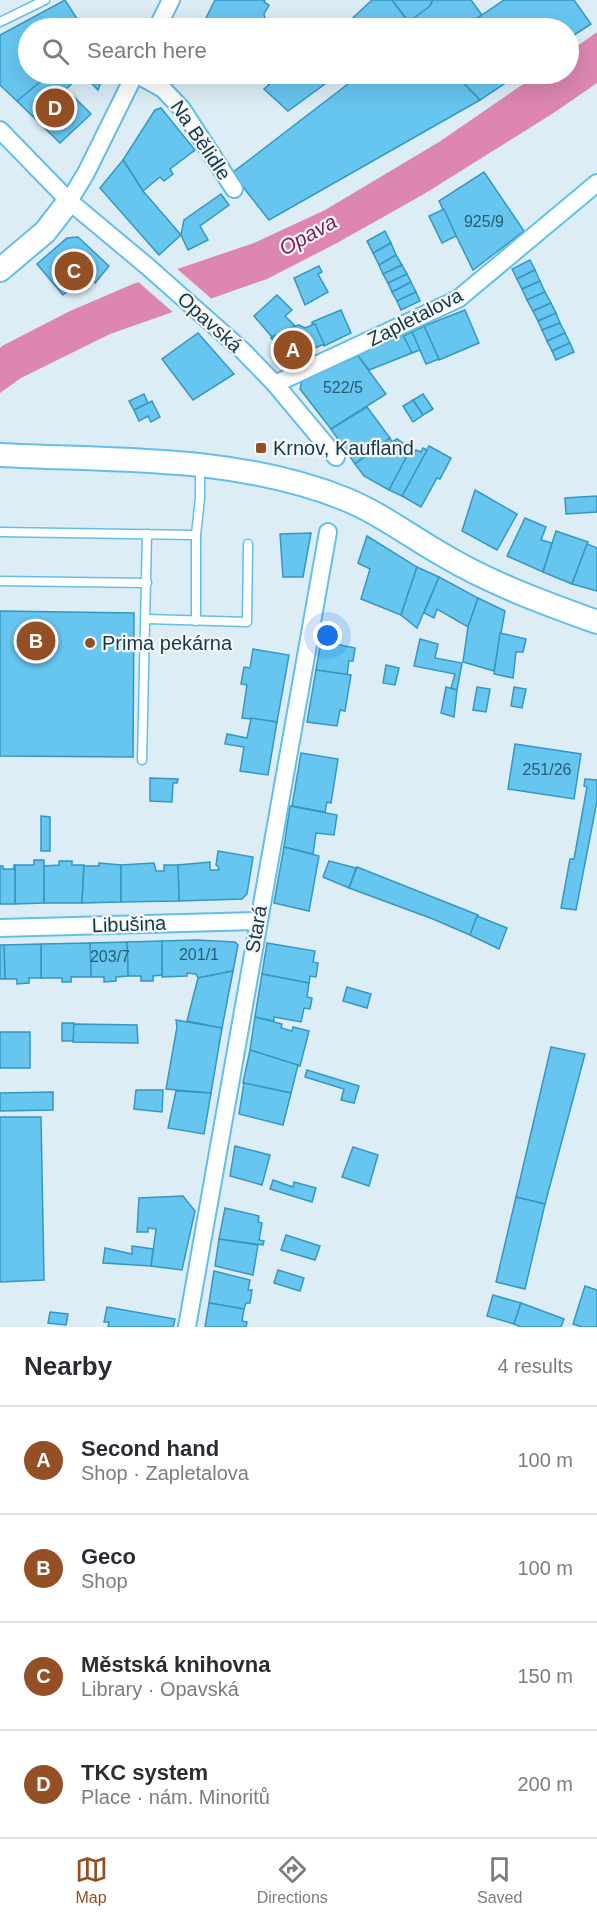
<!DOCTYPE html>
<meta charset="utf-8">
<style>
body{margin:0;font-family:Arial,sans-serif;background:#f7f7f7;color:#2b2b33}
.you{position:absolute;left:328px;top:636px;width:21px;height:21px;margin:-15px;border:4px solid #fff;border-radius:50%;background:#1a73e8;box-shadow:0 0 0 9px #1a73e833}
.badge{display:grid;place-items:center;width:39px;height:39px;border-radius:50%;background:#944f25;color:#fff;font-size:20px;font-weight:700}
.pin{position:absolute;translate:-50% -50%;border:3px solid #fff;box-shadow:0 2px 6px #0006}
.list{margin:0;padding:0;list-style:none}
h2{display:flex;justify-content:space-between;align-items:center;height:78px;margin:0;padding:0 24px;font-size:26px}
h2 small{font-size:20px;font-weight:400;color:#7c7c81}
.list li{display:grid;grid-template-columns:39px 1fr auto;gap:18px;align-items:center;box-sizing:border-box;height:108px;padding:0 24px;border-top:2px solid #e1e1e2}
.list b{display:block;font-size:22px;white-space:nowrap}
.list p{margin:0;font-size:20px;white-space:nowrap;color:#7c7c81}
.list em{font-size:20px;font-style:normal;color:#7c7c81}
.icon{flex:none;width:33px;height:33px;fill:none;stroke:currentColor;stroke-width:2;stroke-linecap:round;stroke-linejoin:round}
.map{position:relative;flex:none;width:597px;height:1327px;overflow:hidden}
.search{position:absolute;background:#fff;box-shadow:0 6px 24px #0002;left:18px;right:18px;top:18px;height:66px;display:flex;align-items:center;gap:15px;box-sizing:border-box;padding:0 21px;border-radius:33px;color:#7c7c81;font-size:22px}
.sheet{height:510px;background:#fff}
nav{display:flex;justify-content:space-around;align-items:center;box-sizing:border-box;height:84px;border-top:2px solid #e1e1e2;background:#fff;font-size:16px;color:#7c7c81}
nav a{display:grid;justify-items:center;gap:3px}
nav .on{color:#944f25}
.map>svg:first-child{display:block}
</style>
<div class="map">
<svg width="597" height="1327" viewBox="0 0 597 1327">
<rect width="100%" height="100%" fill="#dcedf6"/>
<path fill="#dd86b1" d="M597,32V83L552,114L424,194L337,243L267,279L110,334L21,378L0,393V348L2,346L70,311L133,284L254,243L325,210L439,142L538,74H568L569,52Z"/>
<path fill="#dcedf6" d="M175,267L214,301L175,314L136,280Z"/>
<g fill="#67c6f0" stroke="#3597c0" stroke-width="1.5">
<path d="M65,0L83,28H28V74H51L18,102L0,85V35Z"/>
<path d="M215,0H265L264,2L269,5L264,14L265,19L273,27L272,28H205L202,26Z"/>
<path d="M372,0H392L407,20L396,28H342Z"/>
<path d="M392,0H432L430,7L409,22Z"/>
<path d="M433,0H471L482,15L462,28H416L410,21L430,6Z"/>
<path d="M504,0H574L591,24L568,39V28H463Z"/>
<path d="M50,74H83L66,89L91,114L60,143L17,101Z"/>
<path d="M83,74H104L98,90Z"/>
<path d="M281,74H330L333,78L288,111L264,89Z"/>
<path d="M361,74H455L480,100L269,220L232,173Z"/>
<path d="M455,74H519L480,100Z"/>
<path d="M161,108L195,150L170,169L173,174L164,181L160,177L143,191L123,160L155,110Z"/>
<path d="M123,160L143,191L181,235L159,255L100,188Z"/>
<path d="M484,172L524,231L473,270L439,201Z"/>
<path d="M221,194L229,205L200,226L208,240L188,250L181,235L184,220Z"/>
<path d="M444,209L456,236L442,243L429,216Z"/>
<path d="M385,231L391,243L373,253L367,241Z"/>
<path d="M78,237L109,266L95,283L88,275L63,295L37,264L67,238Z"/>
<path d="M391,243L396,255L379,265L373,253Z"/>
<path d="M396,255L402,265L383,274L379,265Z"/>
<path d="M530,260L535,270L517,279L512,269Z"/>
<path d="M402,265L407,274L388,283L383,274Z"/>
<path d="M319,266L322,272L318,274L328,292L305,305L294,278Z"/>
<path d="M535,270L540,281L522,289L517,279Z"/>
<path d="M407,274L411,282L392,292L388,283Z"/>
<path d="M540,281L545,292L527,300L522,289Z"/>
<path d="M411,282L416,292L397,301L392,292Z"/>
<path d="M416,292L420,301L401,310L397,301Z"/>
<path d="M545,292L551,303L533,311L527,300Z"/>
<path d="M277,295L292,310L285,316L295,326L272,337L254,316Z"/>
<path d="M551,303L556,313L538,321L533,311Z"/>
<path d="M341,310L351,333L324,346L315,324H312V322Z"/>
<path d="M465,310L479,343L439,360L424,326Z"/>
<path d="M556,313L560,323L542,330L538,321Z"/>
<path d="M560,323L565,333L547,341L542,330Z"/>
<path d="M315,324L324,344L295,357L288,356L271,338L295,326L299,325L305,328Z"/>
<path d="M424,326L439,359L426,364L412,332Z"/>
<path d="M412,332L420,350L412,353L403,336Z"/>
<path d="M198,333L234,374L193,400L162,359Z"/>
<path d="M565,333L570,343L552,351L547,341Z"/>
<path d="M403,335L412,353L369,370L358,356L361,352Z"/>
<path d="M570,343L574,352L556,360L552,351Z"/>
<path d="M358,356L386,394L331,429L300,389L302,380Z"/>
<path d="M144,394L148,403L134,410L129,401Z"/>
<path d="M423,394L433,409L423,415L413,400Z"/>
<path d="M413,400L423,415L413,422L403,406Z"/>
<path d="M152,401L160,417L151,422L148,416L139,421L134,410Z"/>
<path d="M367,407L390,438L355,464L331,429Z"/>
<path d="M390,438L392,442L397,439L412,449L389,490L364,476L355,464Z"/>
<path d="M429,446L451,458L440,479L437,478L421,507L402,496Z"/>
<path d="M423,448L427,450L402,496L389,490L408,454L413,456L416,450L421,452Z"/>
<path d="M475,490L517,514L497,550L462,531Z"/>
<path d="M597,496V512L566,514L565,498Z"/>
<path d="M525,518L546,527L541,540L552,543L543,572L507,556Z"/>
<path d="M556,531L588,542L572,584L543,572Z"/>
<path d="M311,533L303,577H283L280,534Z"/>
<path d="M367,536L417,567L401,615L361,599L370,569L358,563Z"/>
<path d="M587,544L597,548V591L572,584Z"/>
<path d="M417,567L439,577L417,628L401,615Z"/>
<path d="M439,577L478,598L468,627L437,609L434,618L424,613Z"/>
<path d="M478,598L505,611L494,671L463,662L468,627Z"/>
<path d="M0,611L134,613L133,757L0,756Z"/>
<path d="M500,633L526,639L523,652H516L513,678L494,674Z"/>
<path d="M420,639L438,644L435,658L462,663L457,690L451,688L455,674L414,666Z"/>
<path d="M321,641L355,648L353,661H349L347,675L316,670Z"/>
<path d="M253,649L289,655L277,722L242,718L247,685L241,684L244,667L250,668Z"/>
<path d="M386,665L399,668L395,685L383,683Z"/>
<path d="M316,670L351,675L345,711L340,710L337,726L307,722Z"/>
<path d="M446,687L457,690L454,717L441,713Z"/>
<path d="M477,687L490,689L486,712L473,710Z"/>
<path d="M514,687L526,689L522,708L511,706Z"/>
<path d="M251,718L277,722L268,775L240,771L244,747L225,744L227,734L247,738Z"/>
<path d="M515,744L581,754L574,799L508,789Z"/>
<path d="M301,753L338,759L331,803L327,802L325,812L292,806Z"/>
<path d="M150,778L178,779L177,783H173L172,802L150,801Z"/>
<path d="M585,779L597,780V801L576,910L561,908L570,859H574L587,787L584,786Z"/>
<path d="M290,806L337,815L334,835L316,833L313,854L284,847Z"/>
<path d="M41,816L50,817V851H41Z"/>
<path d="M284,847L319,856L309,911L274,903Z"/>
<path d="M218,851L253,857L247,894L242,899L179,901L178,865L210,862V870H219L218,866L216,865Z"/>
<path d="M34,860H44V903L15,904V865H34Z"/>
<path d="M59,861H72V865H84L82,903H44V866L59,865Z"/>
<path d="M329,861L356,868L349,888L323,877Z"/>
<path d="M99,863L121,865V902L82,903L84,866H99Z"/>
<path d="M154,863L156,871H164V865H178L179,901L121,902V865Z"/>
<path d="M14,865H15V904H0V866H3V869H14Z"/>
<path d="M357,867L478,915L470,935L433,919L349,888Z"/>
<path d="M477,916L507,928L499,949L470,935Z"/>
<path d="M197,940L235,942L238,945L233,971L198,978L196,974L187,973V976L162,977V941Z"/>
<path d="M162,941V975L153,976V981H141V976H128L127,942Z"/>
<path d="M127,942L128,976L116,977V981L104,982V977H91L90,943Z"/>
<path d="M90,943L91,977H71V982H62V978H41V944Z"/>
<path d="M267,943L315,951L313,962L318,963L316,977L310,976L309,983L262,974Z"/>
<path d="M41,944V978H29V983L17,984V979H5L4,945Z"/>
<path d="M0,945H4L5,979H0Z"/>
<path d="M233,971L222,1028L187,1021L198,978Z"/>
<path d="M262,974L309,983L307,997L312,998L310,1009L304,1008L301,1022L274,1017V1021L255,1017Z"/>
<path d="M347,987L371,994L367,1008L343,1001Z"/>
<path d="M255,1017L282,1024L281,1028L292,1031L293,1027L309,1031L300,1066L250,1050Z"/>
<path d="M176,1020L222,1028L211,1093L166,1089L177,1027Z"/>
<rect x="62" y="1023" width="12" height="18"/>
<path d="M74,1024L137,1025L138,1043L73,1042Z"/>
<rect x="0" y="1032" width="30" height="36"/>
<path d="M551,1047L585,1054L545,1204L516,1197Z"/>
<path d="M250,1050L298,1065L291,1093L243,1083Z"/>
<path d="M307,1070L359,1086L354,1103L341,1100L344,1089L305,1077Z"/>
<path d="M244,1083L291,1093L283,1125L239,1114Z"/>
<path d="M136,1090H163L162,1112L134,1109Z"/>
<path d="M176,1091L211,1093L204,1134L168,1128Z"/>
<path d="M53,1092V1110L0,1111V1093Z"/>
<path d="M0,1117H41L44,1280L0,1282Z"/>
<path d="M235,1146L270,1155L262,1185L230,1176Z"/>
<path d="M353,1147L378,1155L369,1186L342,1177Z"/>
<path d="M273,1180L293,1187L294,1182L316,1188L312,1202L270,1189Z"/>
<path d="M183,1196L195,1211L182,1270L151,1266L156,1229L148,1228V1232H137L139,1198Z"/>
<path d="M516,1197L545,1204L525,1289L496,1282Z"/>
<path d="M225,1208L259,1216L258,1222L262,1223L259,1240L264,1241L263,1245L219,1239Z"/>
<path d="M286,1235L320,1246L315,1260L281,1250Z"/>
<path d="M219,1239L258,1245L253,1275L215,1266Z"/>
<path d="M132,1246L153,1249L151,1266L103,1263L105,1248L132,1254Z"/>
<path d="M278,1270L304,1278L300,1291L274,1283Z"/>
<path d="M214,1271L250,1280L248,1290H252L250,1303H246L244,1309L209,1303Z"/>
<path d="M585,1286L597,1290V1327H582L573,1324Z"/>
<path d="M493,1295L521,1303L514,1324L487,1316Z"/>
<path d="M209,1303L244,1309L242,1321L247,1322L246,1327H205Z"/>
<path d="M521,1303L564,1319L561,1327H521L514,1324Z"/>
<path d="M107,1307L175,1319L173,1327H108L109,1322H104Z"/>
<path d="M50,1312L68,1314L66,1325L48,1323Z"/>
</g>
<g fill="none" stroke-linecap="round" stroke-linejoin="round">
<g stroke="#61bfe9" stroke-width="11">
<g id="lane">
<path d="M0,22L45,0"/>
<path d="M0,532L196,535"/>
<path d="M0,581L147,583"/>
<path d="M147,619L247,622L248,544"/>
<path d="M196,621V535L200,498V466"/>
<path d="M142,760L147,534"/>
</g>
</g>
<g stroke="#61bfe9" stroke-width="20">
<g id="street">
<path d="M157,28L171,0"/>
<path d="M136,74L163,89L182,109L234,189"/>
<path d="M0,130L69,201L147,266L243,351L275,384L336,457"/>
<path d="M69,201L86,173L135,74"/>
<path d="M275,384L458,299L597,183"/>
<path d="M0,928L257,921"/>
<path d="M187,1327L328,532"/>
</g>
</g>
<g stroke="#61bfe9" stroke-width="26">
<g id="secondary">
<path d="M0,270L45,232L69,201"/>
<path d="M0,455C115,461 236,455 345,499C380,513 411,537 443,555C492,584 544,603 597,622"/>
</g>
</g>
<use href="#lane" stroke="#fff" stroke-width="8"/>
<use href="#street" stroke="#fff" stroke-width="16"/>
<use href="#secondary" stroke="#fff" stroke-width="22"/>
</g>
<g fill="#944f25" stroke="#f7f7f7" stroke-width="2">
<rect x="255" y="442" width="12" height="12" rx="3"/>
<circle cx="90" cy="643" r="6"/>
</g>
<g text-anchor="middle" stroke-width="4.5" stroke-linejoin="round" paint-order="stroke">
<g font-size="16" fill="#265d74">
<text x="484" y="227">925/9</text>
<text x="343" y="393">522/5</text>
<text x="547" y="775">251/26</text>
<text x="199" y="960">201/1</text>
<text x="110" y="962">203/7</text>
</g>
<g font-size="20" fill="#113a4b" stroke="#f7f7f7">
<text transform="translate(201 140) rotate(56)" y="7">Na Bělidle</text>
<text transform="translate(415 317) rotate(-27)" y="7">Zapletalova</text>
<text transform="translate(210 322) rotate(42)" y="7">Opavská</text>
<text transform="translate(129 924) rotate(-2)" y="7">Libušina</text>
<text transform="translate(256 929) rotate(-80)" y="7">Stará</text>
</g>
<g font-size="20" fill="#113a4b" stroke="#f7f7f7" text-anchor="start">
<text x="273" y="455">Krnov, Kaufland</text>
<text x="102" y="650">Prima pekárna</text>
</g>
<g font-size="21" font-style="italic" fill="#821d58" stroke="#f7f7f7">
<text transform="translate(308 235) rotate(-29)" y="7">Opava</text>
</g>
</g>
</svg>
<div class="you"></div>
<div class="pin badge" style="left:293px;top:350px">A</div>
<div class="pin badge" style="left:36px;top:641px">B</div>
<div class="pin badge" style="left:74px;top:271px">C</div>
<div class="pin badge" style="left:55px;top:108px">D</div>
<div class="search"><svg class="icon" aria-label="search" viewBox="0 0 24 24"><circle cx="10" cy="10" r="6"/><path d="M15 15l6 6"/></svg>Search here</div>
</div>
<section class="sheet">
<h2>Nearby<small>4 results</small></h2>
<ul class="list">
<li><span class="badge">A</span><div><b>Second hand</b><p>Shop · Zapletalova</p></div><em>100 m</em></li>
<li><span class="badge">B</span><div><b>Geco</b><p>Shop</p></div><em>100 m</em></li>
<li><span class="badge">C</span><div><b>Městská knihovna</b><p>Library · Opavská</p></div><em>150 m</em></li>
<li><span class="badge">D</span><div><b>TKC system</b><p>Place · nám. Minoritů</p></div><em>200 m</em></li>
</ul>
</section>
<nav>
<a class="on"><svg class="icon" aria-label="map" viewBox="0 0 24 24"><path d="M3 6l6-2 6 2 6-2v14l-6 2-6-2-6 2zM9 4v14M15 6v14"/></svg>Map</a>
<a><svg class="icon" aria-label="directions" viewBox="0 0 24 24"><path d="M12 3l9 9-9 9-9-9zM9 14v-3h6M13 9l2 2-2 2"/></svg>Directions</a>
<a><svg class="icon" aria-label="saved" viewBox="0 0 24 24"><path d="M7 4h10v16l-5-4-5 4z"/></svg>Saved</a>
</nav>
